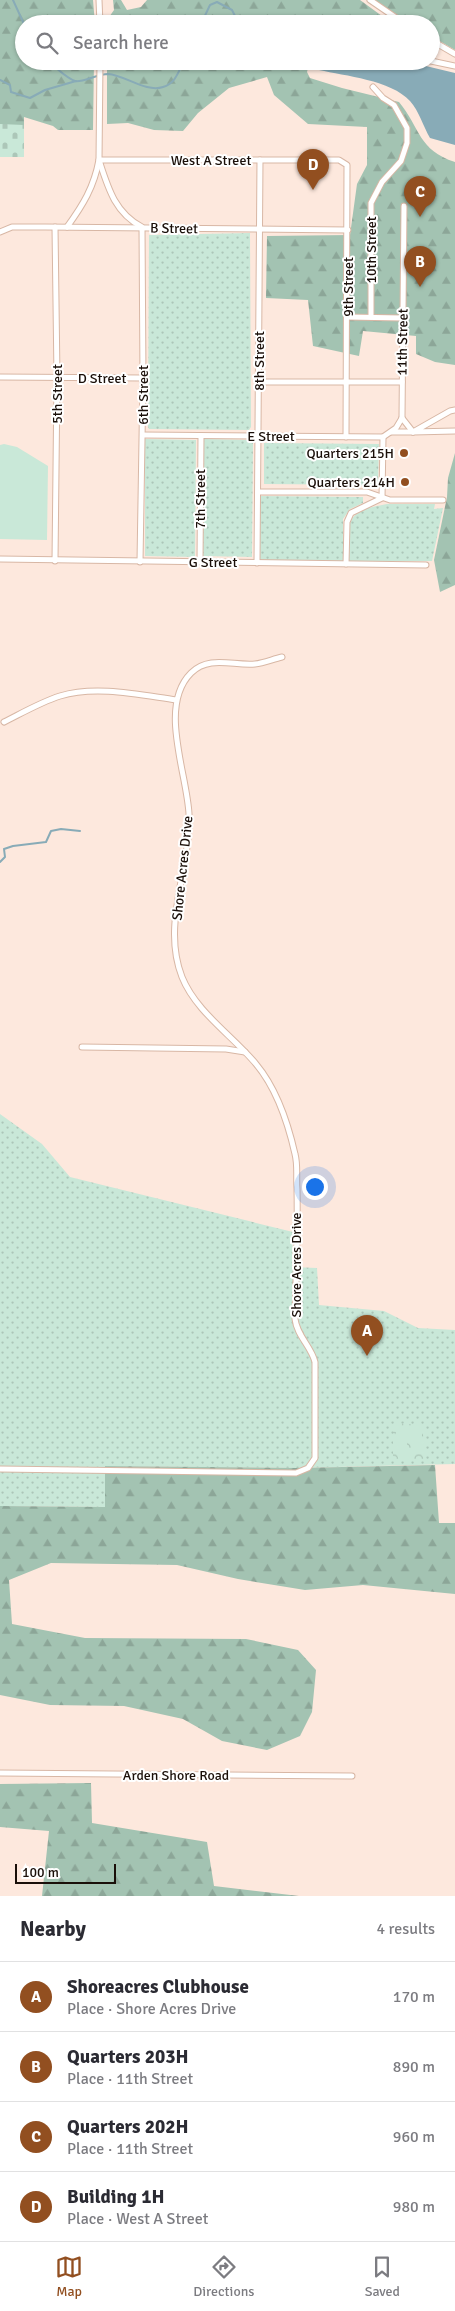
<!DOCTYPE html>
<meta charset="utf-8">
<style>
body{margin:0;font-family:Signika,sans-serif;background:#f7f7f7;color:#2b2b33}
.scale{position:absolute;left:15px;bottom:12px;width:101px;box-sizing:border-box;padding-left:5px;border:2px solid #1a0f09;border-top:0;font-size:14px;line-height:18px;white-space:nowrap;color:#1a0f09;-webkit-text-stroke:4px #fff;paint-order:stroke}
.you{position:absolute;left:314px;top:1186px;width:18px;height:18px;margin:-12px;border:4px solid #fff;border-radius:50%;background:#1a73e8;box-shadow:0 0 0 8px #1a73e833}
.badge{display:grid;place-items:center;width:32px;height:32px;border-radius:50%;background:#924f20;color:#fff;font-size:16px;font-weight:700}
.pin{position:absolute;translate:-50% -41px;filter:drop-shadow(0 1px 2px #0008)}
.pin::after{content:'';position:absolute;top:26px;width:18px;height:15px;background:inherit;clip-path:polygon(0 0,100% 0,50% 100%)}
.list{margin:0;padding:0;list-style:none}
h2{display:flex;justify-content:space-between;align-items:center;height:65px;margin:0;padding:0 20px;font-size:21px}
h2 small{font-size:16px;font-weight:400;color:#7c7c81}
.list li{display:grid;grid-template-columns:32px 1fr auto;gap:15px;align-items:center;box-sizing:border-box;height:70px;padding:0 20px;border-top:1px solid #e1e1e2}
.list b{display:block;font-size:19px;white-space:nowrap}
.list p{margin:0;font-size:16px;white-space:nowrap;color:#7c7c81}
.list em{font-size:16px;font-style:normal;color:#7c7c81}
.icon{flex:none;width:28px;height:28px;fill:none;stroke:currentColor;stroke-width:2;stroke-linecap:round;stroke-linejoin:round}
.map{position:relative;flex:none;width:455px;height:1896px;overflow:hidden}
.search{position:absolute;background:#fff;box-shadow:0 1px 4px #0004;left:15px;right:15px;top:15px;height:55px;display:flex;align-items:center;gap:12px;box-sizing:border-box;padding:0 18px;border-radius:28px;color:#7c7c81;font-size:19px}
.sheet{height:345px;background:#fff}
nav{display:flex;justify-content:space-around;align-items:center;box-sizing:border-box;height:70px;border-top:1px solid #e1e1e2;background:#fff;font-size:14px;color:#7c7c81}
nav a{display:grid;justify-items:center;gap:2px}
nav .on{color:#924f20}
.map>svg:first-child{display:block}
</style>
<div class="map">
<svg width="455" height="1896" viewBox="0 0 455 1896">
<defs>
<pattern id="grass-dots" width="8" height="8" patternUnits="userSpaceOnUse" patternTransform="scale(1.25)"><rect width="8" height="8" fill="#c9e8d8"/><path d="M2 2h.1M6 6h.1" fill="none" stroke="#acc6b8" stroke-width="1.8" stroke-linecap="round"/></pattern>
<pattern id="forest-firs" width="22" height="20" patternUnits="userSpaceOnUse" patternTransform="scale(1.25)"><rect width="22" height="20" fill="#a3c3b2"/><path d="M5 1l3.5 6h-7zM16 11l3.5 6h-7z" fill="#8ca698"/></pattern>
<pattern id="cemetery-stones" width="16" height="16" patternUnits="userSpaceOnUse" patternTransform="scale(1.25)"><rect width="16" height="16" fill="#c9e8d8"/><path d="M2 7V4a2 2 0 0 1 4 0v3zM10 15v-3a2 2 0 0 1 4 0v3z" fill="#acc6b8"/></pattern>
<pattern id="park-crowns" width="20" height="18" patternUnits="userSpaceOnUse" patternTransform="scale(1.25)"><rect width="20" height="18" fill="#c9e8d8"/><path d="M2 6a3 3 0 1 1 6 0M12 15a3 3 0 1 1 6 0" fill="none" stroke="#acc6b8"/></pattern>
</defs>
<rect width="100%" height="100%" fill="#fde8dd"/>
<g fill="url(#grass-dots)">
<path d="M250,233L251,427L249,430L149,429L148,427L149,235Z"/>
<path d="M145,439L196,440L195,557L145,556Z"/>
<path d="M204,439L253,440L252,557L203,556Z"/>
<path d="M264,443L379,444L378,485L264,484Z"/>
<path d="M260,496L363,497V503L350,509L343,519V561L259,560Z"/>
<path d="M387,504H435L434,509L443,508L432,561H349C349,521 342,512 387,504Z"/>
<path d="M0,1114L42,1144L70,1177L293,1232L292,1267L317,1268L319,1305L384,1311L418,1328L455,1330V1464L297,1468L105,1466V1507L0,1506Z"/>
</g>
<g fill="url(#forest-firs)">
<path d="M0,0H93L95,24H24V61H94L93,130H58L53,126L24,117V155L0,154Z"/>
<path d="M113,0H121L127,10L141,7L147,0H360L393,24H107V20L114,10Z"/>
<path d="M373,0H455V50L431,36V24H412Z"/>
<path d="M107,61H310L307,72L310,78L342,88L399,102C421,129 418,150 455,162V365L435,362L416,354V336L363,331L359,356L313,346L308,300L266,298L267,236L350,235L357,184L367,165V127L308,124L274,95L267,77L229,88L198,113L183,131L154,130L128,123L107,124Z"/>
<path d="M455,453V585L440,592L434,560L447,497L448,478Z"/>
<path d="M435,1465L439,1523H455V1594L363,1585L305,1590L238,1579L177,1565L51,1563L9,1580L12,1624L85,1638L246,1639L298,1650L316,1670L312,1712L300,1736L267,1750L222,1741L183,1719L124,1706L50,1705L0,1695V1506L105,1507V1466L297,1468Z"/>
<path d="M91,1783L92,1823L207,1842L214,1886L299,1896H42L49,1831L0,1827V1784Z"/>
</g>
<path fill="url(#cemetery-stones)" d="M0,124L24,125V157H0Z"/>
<path fill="url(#park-crowns)" d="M393,1424H424L425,1459H393Z"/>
<g fill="#c9e8d8">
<path d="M4,444L17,447L48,466L47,540L0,539V445Z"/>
<rect x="396" y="1430" width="11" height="24"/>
<rect x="411" y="1430" width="11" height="24"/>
</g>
<path fill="#88abb7" d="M319,61H405L455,73V145L430,138C423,126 419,111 410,101C391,80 345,76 319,70Z"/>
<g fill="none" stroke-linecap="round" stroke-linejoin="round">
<g stroke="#88abb7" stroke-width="2">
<path d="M13,0L24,24"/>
<path d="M201,24L210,5L217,2L232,10L239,24"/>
<path d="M47,61C56,67 66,78 75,81C82,83 97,74 108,74C125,75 146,93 163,87C176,83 178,72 184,61"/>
<path d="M0,80L10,85L11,92L30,98L45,90L76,81"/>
<path d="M0,862L5,857L4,849L13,846L46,842L51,831L61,829L80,831"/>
</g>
<g stroke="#d8b7a5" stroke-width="7">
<g id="street">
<path d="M99,0L100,24"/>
<path d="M370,0L405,24"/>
<path d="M431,40L455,54"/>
<path d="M431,61L455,66"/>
<path d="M67,227C83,205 94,187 99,160L100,61"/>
<path d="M0,232L12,227H45L348,230"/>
<path d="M348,317L402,318"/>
<path d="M371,317V203L382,182L401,161L407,143V128L394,105L383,98L373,87"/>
<path d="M0,377L143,378"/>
<path d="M259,382H402"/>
<path d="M455,410L450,411L413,432L455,431"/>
<path d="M402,418L413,432"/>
<path d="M391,432H413"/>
<path d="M143,435L383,437L396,428L402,418L404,206"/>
<path d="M258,492H367L390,500H443"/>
<path d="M0,559L426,565"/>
<path d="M55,561L57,378L55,227"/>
<path d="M140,562L143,378L142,227C115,213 108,188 99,160H339L347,165L346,437"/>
<path d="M200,562L201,436"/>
<path d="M257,563L260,160"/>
<path d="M346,564L347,522L351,513L382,498L383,437"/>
<path d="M4,722C22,713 41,702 60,696C96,685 140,695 176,700"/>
<path d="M82,1047L226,1049L245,1052"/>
<path d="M0,1469L296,1473L308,1468L315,1458V1362C311,1346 297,1336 295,1319C296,1276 298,1233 297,1189C296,1178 298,1165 295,1154C288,1123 277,1089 256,1064C233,1036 196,1012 182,977C161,924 191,868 189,814C187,773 158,706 191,673C209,655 233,666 255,664C264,663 273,659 282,657"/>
<path d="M0,1773L352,1776"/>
</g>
</g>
<use href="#street" stroke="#fff" stroke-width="5"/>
</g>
<g fill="#924f20" stroke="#fff" stroke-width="2">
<circle cx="404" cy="453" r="5"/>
<circle cx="405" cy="482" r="5"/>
</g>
<g text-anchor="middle" stroke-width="4" stroke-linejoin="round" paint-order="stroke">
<g font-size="14" fill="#1a0f09" stroke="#fff">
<text x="211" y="165">West A Street</text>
<text transform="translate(174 228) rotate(1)" y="5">B Street</text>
<text transform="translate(371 250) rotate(-90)" y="5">10th Street</text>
<text transform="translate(348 287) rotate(-90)" y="5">9th Street</text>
<text transform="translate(402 342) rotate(-89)" y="5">11th Street</text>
<text transform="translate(259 361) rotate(-90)" y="5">8th Street</text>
<text x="102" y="383">D Street</text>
<text transform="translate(57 394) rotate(-90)" y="5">5th Street</text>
<text transform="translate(143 395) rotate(-90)" y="5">6th Street</text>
<text x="271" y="441">E Street</text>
<text transform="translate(200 499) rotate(-90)" y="5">7th Street</text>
<text x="213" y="567">G Street</text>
<text transform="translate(182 868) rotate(-84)" y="5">Shore Acres Drive</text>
<text transform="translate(296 1265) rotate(-90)" y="5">Shore Acres Drive</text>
<text x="176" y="1780">Arden Shore Road</text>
</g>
<g font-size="14" fill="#1a0f09" stroke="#fff" text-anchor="end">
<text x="394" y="458">Quarters 215H</text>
<text x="395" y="487">Quarters 214H</text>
</g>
</g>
</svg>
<div class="scale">100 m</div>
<div class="you"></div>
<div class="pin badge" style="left:367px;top:1356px">A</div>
<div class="pin badge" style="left:420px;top:287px">B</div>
<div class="pin badge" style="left:420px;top:217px">C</div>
<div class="pin badge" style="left:313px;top:190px">D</div>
<div class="search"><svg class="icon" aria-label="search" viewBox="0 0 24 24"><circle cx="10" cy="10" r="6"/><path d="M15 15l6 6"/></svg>Search here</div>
</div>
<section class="sheet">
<h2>Nearby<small>4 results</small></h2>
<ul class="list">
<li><span class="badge">A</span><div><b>Shoreacres Clubhouse</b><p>Place · Shore Acres Drive</p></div><em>170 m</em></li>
<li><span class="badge">B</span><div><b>Quarters 203H</b><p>Place · 11th Street</p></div><em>890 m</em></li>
<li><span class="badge">C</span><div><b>Quarters 202H</b><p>Place · 11th Street</p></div><em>960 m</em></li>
<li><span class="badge">D</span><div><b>Building 1H</b><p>Place · West A Street</p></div><em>980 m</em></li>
</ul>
</section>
<nav>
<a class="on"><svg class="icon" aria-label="map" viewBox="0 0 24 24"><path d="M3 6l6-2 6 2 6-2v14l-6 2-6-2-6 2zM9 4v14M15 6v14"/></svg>Map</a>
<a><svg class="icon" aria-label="directions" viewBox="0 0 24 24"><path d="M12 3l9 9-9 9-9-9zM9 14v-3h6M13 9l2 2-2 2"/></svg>Directions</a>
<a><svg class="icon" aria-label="saved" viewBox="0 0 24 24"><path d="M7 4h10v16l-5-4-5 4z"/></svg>Saved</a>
</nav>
